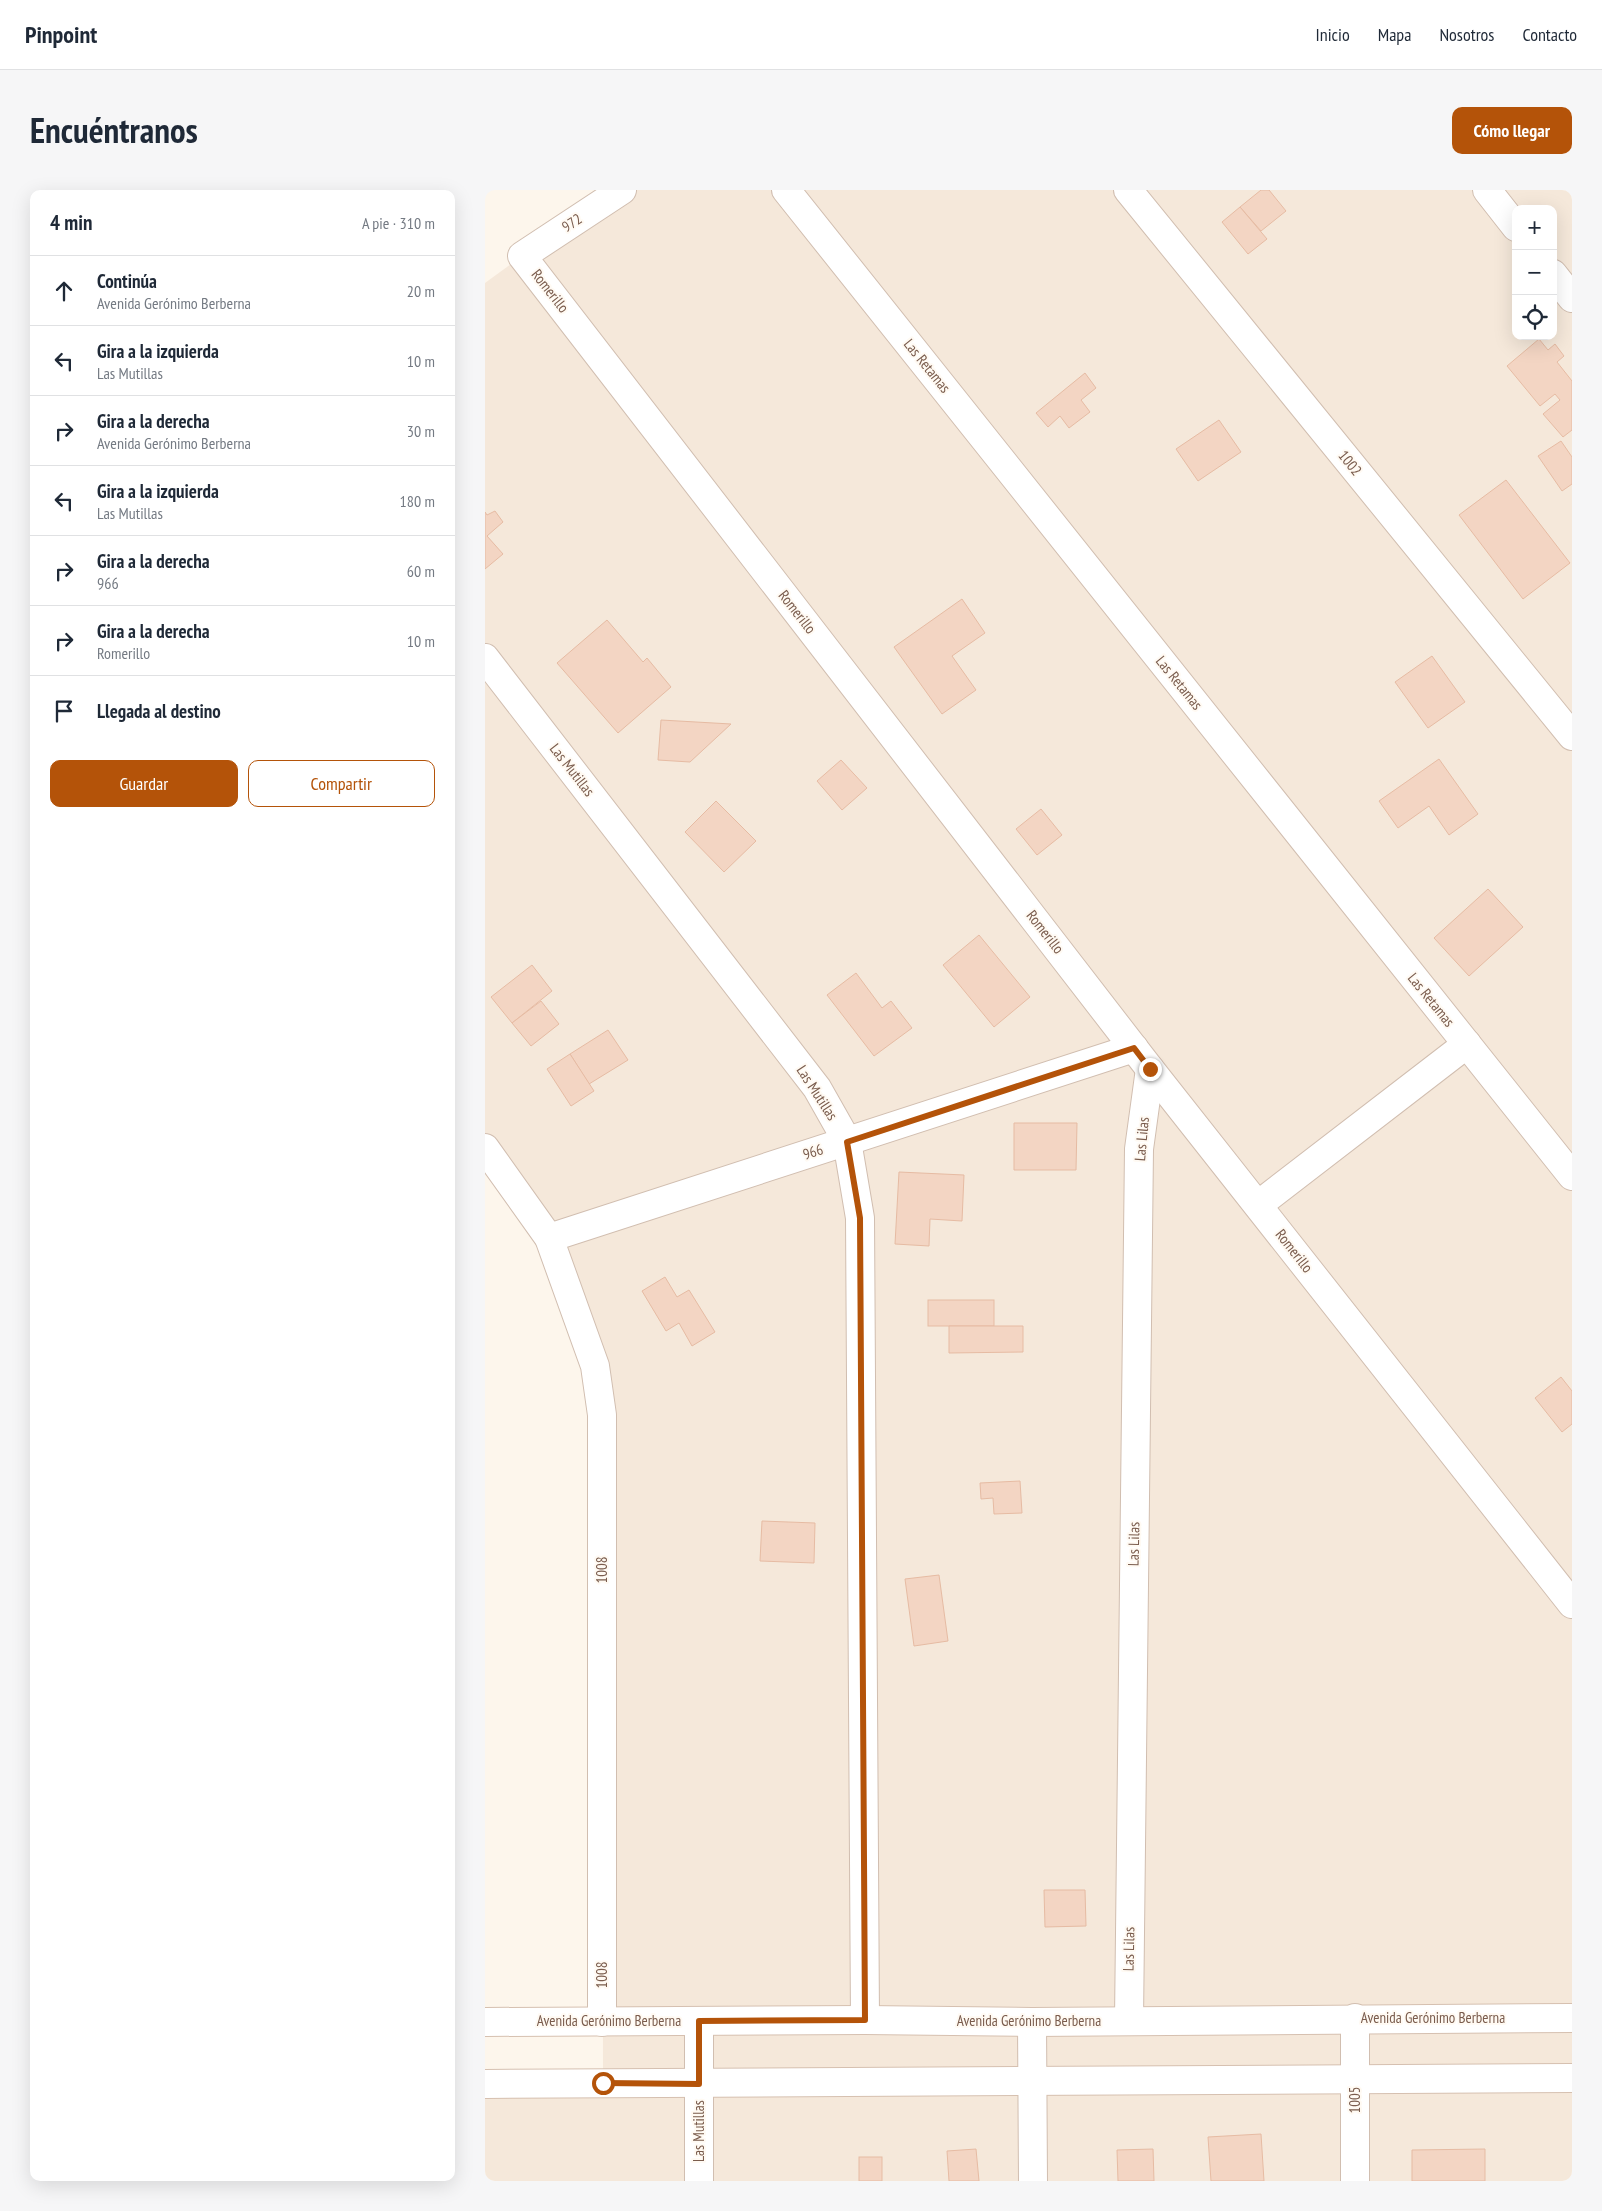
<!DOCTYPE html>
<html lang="es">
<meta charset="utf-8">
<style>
body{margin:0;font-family:"PT Sans Narrow",sans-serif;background:#f6f6f7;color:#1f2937}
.controls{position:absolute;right:15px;top:15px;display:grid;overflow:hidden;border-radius:10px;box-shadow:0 5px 20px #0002}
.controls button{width:45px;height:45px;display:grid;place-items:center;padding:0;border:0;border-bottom:1px solid #e0e1e3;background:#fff;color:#1f2937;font:25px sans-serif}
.stop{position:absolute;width:15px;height:15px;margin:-11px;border:4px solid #b45309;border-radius:50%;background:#fff}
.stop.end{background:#b45309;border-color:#fff;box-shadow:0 1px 5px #0008}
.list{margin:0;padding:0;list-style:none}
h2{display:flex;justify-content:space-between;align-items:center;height:65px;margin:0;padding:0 20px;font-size:21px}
h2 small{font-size:16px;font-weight:400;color:#747a83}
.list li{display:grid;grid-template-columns:32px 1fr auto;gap:15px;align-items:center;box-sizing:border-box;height:70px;padding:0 20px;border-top:1px solid #e0e1e3}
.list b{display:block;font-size:19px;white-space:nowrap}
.list p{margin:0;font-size:16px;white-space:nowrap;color:#747a83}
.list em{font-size:16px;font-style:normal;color:#747a83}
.actions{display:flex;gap:10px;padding:15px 20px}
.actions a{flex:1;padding:11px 0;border:1px solid #b45309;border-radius:10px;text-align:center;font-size:18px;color:#b45309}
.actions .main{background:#b45309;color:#fff}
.icon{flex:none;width:28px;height:28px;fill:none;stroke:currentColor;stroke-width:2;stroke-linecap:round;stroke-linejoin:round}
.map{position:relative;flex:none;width:1087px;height:1991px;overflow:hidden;border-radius:10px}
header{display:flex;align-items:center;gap:30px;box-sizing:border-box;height:70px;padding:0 25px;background:#fff;border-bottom:1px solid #e0e1e3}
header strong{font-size:24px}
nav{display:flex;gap:28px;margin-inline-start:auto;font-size:18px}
.intro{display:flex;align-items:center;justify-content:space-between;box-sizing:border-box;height:120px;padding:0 30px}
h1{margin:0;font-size:35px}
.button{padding:12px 22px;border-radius:10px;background:#b45309;color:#fff;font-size:18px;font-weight:700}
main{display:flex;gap:30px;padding:0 30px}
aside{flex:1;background:#fff;border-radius:10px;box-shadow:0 5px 20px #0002}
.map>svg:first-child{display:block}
</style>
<header>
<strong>Pinpoint</strong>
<nav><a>Inicio</a><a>Mapa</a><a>Nosotros</a><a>Contacto</a></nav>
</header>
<div class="intro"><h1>Encuéntranos</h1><a class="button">Cómo llegar</a></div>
<main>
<aside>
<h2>4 min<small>A pie · 310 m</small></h2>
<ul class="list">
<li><svg class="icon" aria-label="ahead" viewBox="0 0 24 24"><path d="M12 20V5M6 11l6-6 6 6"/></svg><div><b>Continúa</b><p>Avenida Gerónimo Berberna</p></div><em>20 m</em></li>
<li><svg class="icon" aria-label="left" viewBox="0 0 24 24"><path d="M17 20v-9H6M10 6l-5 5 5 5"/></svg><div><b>Gira a la izquierda</b><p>Las Mutillas</p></div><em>10 m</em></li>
<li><svg class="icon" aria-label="right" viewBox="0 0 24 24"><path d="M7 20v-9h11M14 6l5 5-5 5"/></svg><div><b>Gira a la derecha</b><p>Avenida Gerónimo Berberna</p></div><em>30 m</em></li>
<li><svg class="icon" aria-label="left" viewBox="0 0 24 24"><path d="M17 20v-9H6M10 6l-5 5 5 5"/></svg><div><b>Gira a la izquierda</b><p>Las Mutillas</p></div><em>180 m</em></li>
<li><svg class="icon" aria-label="right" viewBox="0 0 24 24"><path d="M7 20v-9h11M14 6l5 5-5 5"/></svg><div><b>Gira a la derecha</b><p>966</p></div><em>60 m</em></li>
<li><svg class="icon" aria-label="right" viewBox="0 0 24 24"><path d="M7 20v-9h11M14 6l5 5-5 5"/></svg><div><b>Gira a la derecha</b><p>Romerillo</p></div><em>10 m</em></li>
<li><svg class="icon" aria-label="arrive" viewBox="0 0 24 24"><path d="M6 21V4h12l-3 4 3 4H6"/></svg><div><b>Llegada al destino</b></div></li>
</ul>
<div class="actions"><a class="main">Guardar</a><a>Compartir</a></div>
</aside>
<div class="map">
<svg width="1087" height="1991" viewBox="0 0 1087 1991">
<rect width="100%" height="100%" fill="#fdf6ec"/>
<path fill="#f5e8da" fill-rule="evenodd" d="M137,0H1087V1991H0V1894L118,1892L117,1225L64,1048L0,958V93L37,66ZM1031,19H1068V146H1031Z"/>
<g fill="#f3d5c3" stroke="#e6bba3">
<path d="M776,0H784L801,21L776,41L755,17Z"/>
<path d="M755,17L782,49L763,64L737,32Z"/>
<path d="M1054,149L1063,160L1070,154L1079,166L1072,172L1087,191V240L1078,247L1058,224L1075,210L1070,204L1055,216L1022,176Z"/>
<path d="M600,183L611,198L596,210L605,222L584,238L575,226L563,237L551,223Z"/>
<path d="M734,230L756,262L713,291L691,259Z"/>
<path d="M1076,251L1087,267V294L1077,301L1053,266Z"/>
<path d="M1021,290L1085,373L1038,409L974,325Z"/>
<path d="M10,321L18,332L2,346L18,364L0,379V322L2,325Z"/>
<path d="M477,409L500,443L467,466L491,500L457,524L409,457Z"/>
<path d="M122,430L158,472L162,468L186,497L133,543L72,473Z"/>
<path d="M947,466L980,512L943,538L910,492Z"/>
<path d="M176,530L246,534L205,572L173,570Z"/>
<path d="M954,569L993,624L964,645L944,616L913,638L894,611Z"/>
<path d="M356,570L382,598L357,620L332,591Z"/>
<path d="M231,611L271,651L239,682L200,642Z"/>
<path d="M556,619L577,645L552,665L531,639Z"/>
<path d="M1003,699L1038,737L984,786L949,748Z"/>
<path d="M494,745L545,807L509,837L458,775Z"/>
<path d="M47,775L67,801L27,833L6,807Z"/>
<path d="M371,783L397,818L406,811L427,838L389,866L342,805Z"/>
<path d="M56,811L74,834L46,856L27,833Z"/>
<path d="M123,840L143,870L104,894L85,864Z"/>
<path d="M85,864L109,901L86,916L62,879Z"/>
<path d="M529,933H592L591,980H529Z"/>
<path d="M414,982L479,985L477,1031L445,1029L444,1056L410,1054Z"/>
<path d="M180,1087L192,1107L204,1100L230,1142L207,1156L194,1133L181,1141L157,1101Z"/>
<rect x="443" y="1110" width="66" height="26"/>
<path d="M464,1136H538V1162L464,1163Z"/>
<path d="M1076,1187L1087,1201V1234L1077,1242L1050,1208Z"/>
<path d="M535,1291L537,1323L509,1324L508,1308L496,1309L495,1293Z"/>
<path d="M277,1331L330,1333L329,1373L275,1371Z"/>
<path d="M454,1385L463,1451L429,1456L420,1389Z"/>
<path d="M559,1700H600L601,1736L560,1737Z"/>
<path d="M776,1944L779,1991H726L723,1947Z"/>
<path d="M491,1959L494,1991H464L462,1961Z"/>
<path d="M668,1959L669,1991H633L632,1960Z"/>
<path d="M1000,1959V1991H927V1960Z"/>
<rect x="374" y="1967" width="23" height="24"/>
</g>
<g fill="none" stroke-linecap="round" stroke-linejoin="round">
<g stroke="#d1beb0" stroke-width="30">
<g id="street">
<path d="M137,0L37,66L665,879L1087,1414"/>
<path d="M301,0L1087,986"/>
<path d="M643,0L1087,546"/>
<path d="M1002,0L1031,37"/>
<path d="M1068,84L1087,108"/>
<path d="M0,468L332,898L362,951L375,1028L380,1830"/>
<path d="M0,958L64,1048L110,1176L117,1225V1832"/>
<path d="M773,1015L982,854"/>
<path d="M64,1048L649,858"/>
<path d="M870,1828V1991"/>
<path d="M644,1830L654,959L665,879"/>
<path d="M214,1831V1991"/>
<path d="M547,1832L548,1991"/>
</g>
</g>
<g stroke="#d6c0b0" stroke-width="30">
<g id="secondary">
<path d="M0,1832L380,1830L547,1832L1087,1828"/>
<path d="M0,1894L1087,1888"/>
</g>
</g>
<use href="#street" stroke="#fff" stroke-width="28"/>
<use href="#secondary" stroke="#fff" stroke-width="28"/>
</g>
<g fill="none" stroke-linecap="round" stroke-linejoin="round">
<path stroke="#b45309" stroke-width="6" d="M118,1893L214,1894V1831L380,1830L375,1028L362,952L649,858L665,879"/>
</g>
<g text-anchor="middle" stroke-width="4" stroke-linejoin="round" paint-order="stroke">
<g font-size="15" fill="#7a5c4d" stroke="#fffaf3">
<text transform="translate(87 33) rotate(-33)" y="5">972</text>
<text transform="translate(65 101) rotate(52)" y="5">Romerillo</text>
<text transform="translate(442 176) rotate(51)" y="5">Las Retamas</text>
<text transform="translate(865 273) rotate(51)" y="5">1002</text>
<text transform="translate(312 422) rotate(52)" y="5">Romerillo</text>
<text transform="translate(694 493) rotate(51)" y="5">Las Retamas</text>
<text transform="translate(87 580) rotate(52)" y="5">Las Mutillas</text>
<text transform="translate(560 742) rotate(52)" y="5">Romerillo</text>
<text transform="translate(946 810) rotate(51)" y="5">Las Retamas</text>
<text transform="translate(332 903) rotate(57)" y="5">Las Mutillas</text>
<text transform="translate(657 949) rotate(-85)" y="5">Las Lilas</text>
<text transform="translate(328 962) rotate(-18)" y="5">966</text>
<text transform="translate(809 1061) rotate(52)" y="5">Romerillo</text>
<text transform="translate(649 1354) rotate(-89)" y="5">Las Lilas</text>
<text transform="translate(117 1380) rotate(-90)" y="5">1008</text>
<text transform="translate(644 1759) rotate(-89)" y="5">Las Lilas</text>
<text transform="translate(117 1785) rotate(-90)" y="5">1008</text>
<text x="948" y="1833">Avenida Gerónimo Berberna</text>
<text x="124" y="1836">Avenida Gerónimo Berberna</text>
<text x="544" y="1836">Avenida Gerónimo Berberna</text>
<text transform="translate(870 1910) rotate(-90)" y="5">1005</text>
<text transform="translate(214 1941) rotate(-90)" y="5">Las Mutillas</text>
</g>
</g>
</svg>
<div class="controls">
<button>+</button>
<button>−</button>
<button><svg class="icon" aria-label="locate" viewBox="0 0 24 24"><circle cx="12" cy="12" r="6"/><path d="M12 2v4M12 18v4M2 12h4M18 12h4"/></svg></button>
</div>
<div class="stop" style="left:118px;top:1893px"></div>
<div class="stop end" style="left:665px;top:879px"></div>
</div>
</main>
